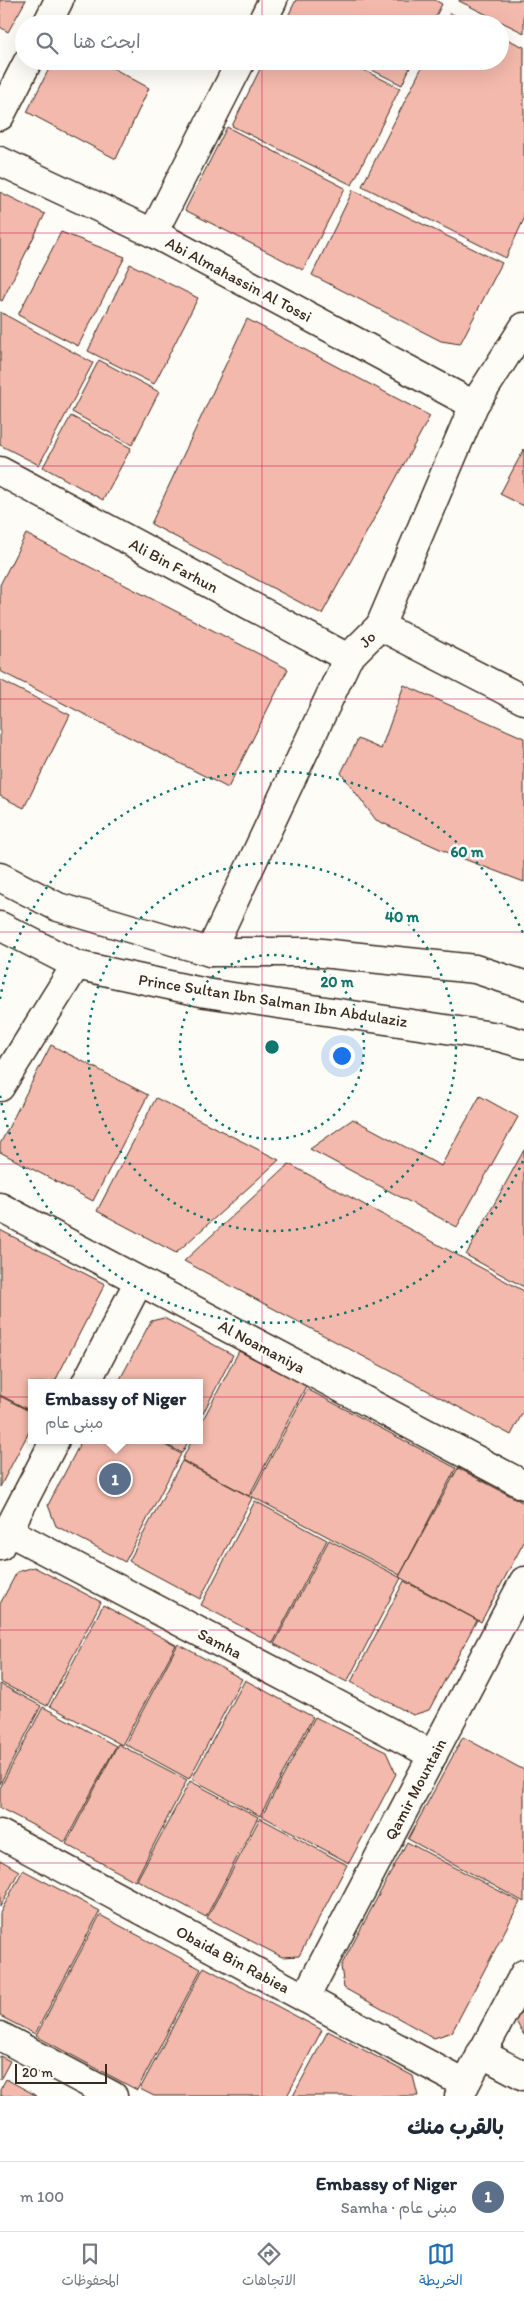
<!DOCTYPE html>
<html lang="ar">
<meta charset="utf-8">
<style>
body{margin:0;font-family:Itim,"Playpen Sans Arabic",sans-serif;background:#f2f2f3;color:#1f2937;direction:rtl}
.scale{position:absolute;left:15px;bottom:12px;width:92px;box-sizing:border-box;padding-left:5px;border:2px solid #3b2a1e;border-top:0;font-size:14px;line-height:18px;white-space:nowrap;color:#3b2a1e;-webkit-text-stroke:4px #fdfcf7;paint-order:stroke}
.you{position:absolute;left:341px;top:1055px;width:18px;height:18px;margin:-12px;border:4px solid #fff;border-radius:50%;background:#1a73e8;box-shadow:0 0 0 8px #1a73e833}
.badge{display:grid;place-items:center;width:32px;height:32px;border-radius:50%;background:#1f6fb2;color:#fff;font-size:16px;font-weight:700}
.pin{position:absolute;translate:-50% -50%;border:2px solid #fff;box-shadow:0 1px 5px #0006}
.popup{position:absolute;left:28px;top:1379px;width:175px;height:65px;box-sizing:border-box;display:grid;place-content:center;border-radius:0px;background:#fff;filter:drop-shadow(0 1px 4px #0005);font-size:16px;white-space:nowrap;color:#747a83}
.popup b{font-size:19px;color:#1f2937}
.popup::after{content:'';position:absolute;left:50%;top:100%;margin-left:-10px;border:10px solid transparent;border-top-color:#fff}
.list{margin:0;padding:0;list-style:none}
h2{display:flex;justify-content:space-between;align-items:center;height:65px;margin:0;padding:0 20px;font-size:21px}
h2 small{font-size:16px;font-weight:400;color:#747a83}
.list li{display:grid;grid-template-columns:32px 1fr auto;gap:15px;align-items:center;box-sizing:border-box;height:70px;padding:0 20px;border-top:1px solid #e0e1e3}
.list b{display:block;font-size:19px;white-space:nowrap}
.list p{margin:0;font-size:16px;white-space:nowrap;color:#747a83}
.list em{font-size:16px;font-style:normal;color:#747a83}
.icon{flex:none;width:28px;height:28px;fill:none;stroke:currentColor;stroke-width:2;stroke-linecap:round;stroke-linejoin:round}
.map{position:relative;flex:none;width:524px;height:2096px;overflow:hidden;direction:ltr}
.search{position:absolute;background:#fff;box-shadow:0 5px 20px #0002;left:15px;right:15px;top:15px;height:55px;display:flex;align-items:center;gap:12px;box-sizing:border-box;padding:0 18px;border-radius:28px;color:#747a83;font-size:19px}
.sheet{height:135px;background:#fff}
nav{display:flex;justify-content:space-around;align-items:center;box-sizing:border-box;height:70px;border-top:1px solid #e0e1e3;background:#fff;font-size:14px;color:#747a83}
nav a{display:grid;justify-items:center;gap:2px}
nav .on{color:#1f6fb2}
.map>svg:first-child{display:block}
</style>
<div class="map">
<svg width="524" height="2096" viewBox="0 0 524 2096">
<rect width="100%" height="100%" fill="#fdfcf7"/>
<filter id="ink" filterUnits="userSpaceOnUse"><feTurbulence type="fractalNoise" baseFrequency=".02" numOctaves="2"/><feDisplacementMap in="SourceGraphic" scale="10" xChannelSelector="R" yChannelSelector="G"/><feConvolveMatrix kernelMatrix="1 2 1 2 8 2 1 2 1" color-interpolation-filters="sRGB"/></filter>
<g filter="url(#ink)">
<g fill="#f3b9ac" stroke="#3b2a1e">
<path d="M0,0H26L8,32L0,27Z"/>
<path d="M296,0H435L442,4L432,24H284Z"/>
<path d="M524,0V33L459,1V0Z"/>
<path d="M450,13L473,24H444Z"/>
<path d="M500,36L524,47V219L506,258L362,186L425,61H500Z"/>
<path d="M53,61H100L149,88L116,159L27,112Z"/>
<path d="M264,61H345L400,88L352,185L232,126Z"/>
<path d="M354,61H413L402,85Z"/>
<path d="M227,127L345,188L303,270L185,210Z"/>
<path d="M353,190L502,263L460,344L441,341L312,275Z"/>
<path d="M0,192L45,214L2,301L0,300Z"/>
<path d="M61,232L125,257L78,346L18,315Z"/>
<path d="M130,264L198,298L154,384L88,351Z"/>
<path d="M0,312L93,363L39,465L0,445Z"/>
<path d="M247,319L430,416L322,614L151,524Z"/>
<path d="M99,360L159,392L132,445L72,412Z"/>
<path d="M71,416L131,448L103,500L43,467Z"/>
<path d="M524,449V506L500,494Z"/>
<path d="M26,534L288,669L228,788L0,671V585Z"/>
<path d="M0,680L70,715L24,808L0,796Z"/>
<path d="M404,685L524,738V882L451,854L376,820L341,773L358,739L381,749Z"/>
<path d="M51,1045L148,1095L93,1201L0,1152V1144Z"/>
<path d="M480,1096L518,1117L457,1227L310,1149L353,1119L441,1166Z"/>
<path d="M156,1098L279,1160L176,1253L97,1211Z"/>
<path d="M524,1150V1287L466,1255Z"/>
<path d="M289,1164L524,1291V1410L511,1435L184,1261Z"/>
<path d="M0,1230L105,1284L54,1383H31V1411L0,1395Z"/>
<path d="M164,1318L233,1355L199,1421V1383H118L151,1321Z"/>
<path d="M239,1351L306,1386L249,1496L182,1460L192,1440H199V1427Z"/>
<path d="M307,1389L456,1468L400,1575L251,1496Z"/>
<path d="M0,1396L31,1412V1428L0,1487Z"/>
<path d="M82,1440H156L181,1454L125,1562L56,1526L48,1505Z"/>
<path d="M158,1440H189L182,1453Z"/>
<path d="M182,1461L252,1498L200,1599L129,1561Z"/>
<path d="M458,1468L524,1503V1542L481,1622L399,1577Z"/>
<path d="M255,1501L327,1540L273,1643L201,1605Z"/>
<path d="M329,1540L401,1578L347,1682L274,1644Z"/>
<path d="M34,1567L101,1602L47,1706L0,1682V1604L17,1572Z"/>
<path d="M404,1581L477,1620L429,1710L413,1715L351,1682Z"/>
<path d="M103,1605L176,1645L122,1745L50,1706Z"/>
<path d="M178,1644L242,1679L189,1779L125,1744Z"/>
<path d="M245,1680L313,1717L260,1816L192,1779Z"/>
<path d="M0,1684L41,1706L0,1784Z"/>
<path d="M43,1707L116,1746L65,1842L0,1808V1788Z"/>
<path d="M315,1717L386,1752L396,1774L349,1863L262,1816Z"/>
<path d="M463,1737L524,1770V1902L408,1839Z"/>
<path d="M118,1744L187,1780L135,1881L66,1844Z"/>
<path d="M190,1781L258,1817L206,1917L137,1880Z"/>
<path d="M260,1818L347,1865L299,1956L282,1957L207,1918Z"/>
<path d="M407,1842L520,1902L452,2032L434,2038L344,1988L341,1966Z"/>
<path d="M0,1860L19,1871L0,1907Z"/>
<path d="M23,1870L100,1911L35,2034L0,2016V1913Z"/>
<path d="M100,1915L201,1969L137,2090L36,2036Z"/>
<path d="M204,1967L322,2030L287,2096H154L140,2089Z"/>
<path d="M524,2000V2035L514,2018Z"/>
<path d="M328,2031L413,2076L418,2096H293Z"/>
<path d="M0,2056L10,2061L0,2080Z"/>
<path d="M6,2079L37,2096H0V2090Z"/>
</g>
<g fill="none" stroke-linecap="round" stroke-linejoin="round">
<g stroke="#3b2a1e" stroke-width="31">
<g id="minor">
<path d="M47,24L59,0"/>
<path d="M261,24L273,0"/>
<path d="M0,116L28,61"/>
<path d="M0,161L153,233L474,405"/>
<path d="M153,233L241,61"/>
<path d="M0,471L348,658"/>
<path d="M380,626L524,700"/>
<path d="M0,877L58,907L210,952H312L475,969L524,985"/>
<path d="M0,926L76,965L206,993L499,1037L524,1044"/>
<path d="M210,952L348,658L380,626L474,405L524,327"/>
<path d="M0,1087L76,965"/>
<path d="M0,1207L524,1485"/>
<path d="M86,1383L139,1281"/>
<path d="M8,1531L433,1755"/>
<path d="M0,1546L55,1440"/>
<path d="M0,1834L465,2084"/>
<path d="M305,1998L524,1581"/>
<path d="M0,2036L113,2096"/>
<path d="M481,2053L524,2076"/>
<path d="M459,2096L524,1974"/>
</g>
</g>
<use href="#minor" stroke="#fdfcf7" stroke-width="28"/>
</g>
</g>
<path fill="none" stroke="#c2185b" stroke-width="1" stroke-opacity="0.55" d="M262,0V24M262,61V2096M0,233H524M0,466H524M0,699H524M0,932H524M0,1164H524M0,1397H524M0,1630H524M0,1863H524"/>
<g fill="none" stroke="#0f766e" stroke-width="2.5" stroke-dasharray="2.5 5">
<circle cx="272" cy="1047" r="92"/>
<circle cx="272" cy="1047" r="184"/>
<path d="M523 1161A276 276 0 0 1 0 1095M0 999A276 276 0 0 1 523 933"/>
</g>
<g text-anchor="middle" stroke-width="5" stroke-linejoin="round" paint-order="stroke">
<g font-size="16" fill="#3b2a1e" stroke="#fdfcf7">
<text transform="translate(239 279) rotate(28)" y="6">Abi Almahassin Al Tossi</text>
<text transform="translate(174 565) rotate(28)" y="6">Ali Bin Farhun</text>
<text transform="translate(367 639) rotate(-45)" y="6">Jo</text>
<text transform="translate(273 1000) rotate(9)" y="6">Prince Sultan Ibn Salman Ibn Abdulaziz</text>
<text transform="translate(262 1346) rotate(28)" y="6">Al Noamaniya</text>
<text transform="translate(220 1643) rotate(28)" y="6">Samha</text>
<text transform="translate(415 1789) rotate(-62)" y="6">Qamir Mountain</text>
<text transform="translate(233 1959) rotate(28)" y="6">Obaida Bin Rabiea</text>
</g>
</g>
<circle cx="272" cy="1047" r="8" fill="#0f766e" stroke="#fdfcf7" stroke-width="2.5"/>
<g font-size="15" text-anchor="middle" font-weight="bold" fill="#0f766e" stroke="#fdfcf7" stroke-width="5" stroke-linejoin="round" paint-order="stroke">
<text x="467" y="857">60 m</text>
<text x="402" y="922">40 m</text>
<text x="337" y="987">20 m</text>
</g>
</svg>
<div class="scale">20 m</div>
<div class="you"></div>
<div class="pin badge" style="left:115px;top:1479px;background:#5c6f8a">1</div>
<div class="popup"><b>Embassy of Niger</b>مبنى عام</div>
<div class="search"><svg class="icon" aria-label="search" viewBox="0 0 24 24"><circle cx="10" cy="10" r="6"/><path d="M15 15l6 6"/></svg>ابحث هنا</div>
</div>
<section class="sheet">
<h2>بالقرب منك<small></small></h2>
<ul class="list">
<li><span class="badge" style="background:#5c6f8a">1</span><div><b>Embassy of Niger</b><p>مبنى عام · Samha</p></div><em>100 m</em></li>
</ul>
</section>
<nav>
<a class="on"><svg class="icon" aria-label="map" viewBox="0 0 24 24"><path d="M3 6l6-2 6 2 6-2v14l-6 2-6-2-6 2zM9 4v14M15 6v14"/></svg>الخريطة</a>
<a><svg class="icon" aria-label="directions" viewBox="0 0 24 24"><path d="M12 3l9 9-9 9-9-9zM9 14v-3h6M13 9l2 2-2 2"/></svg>الاتجاهات</a>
<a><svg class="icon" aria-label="saved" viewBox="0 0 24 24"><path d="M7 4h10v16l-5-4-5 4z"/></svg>المحفوظات</a>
</nav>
